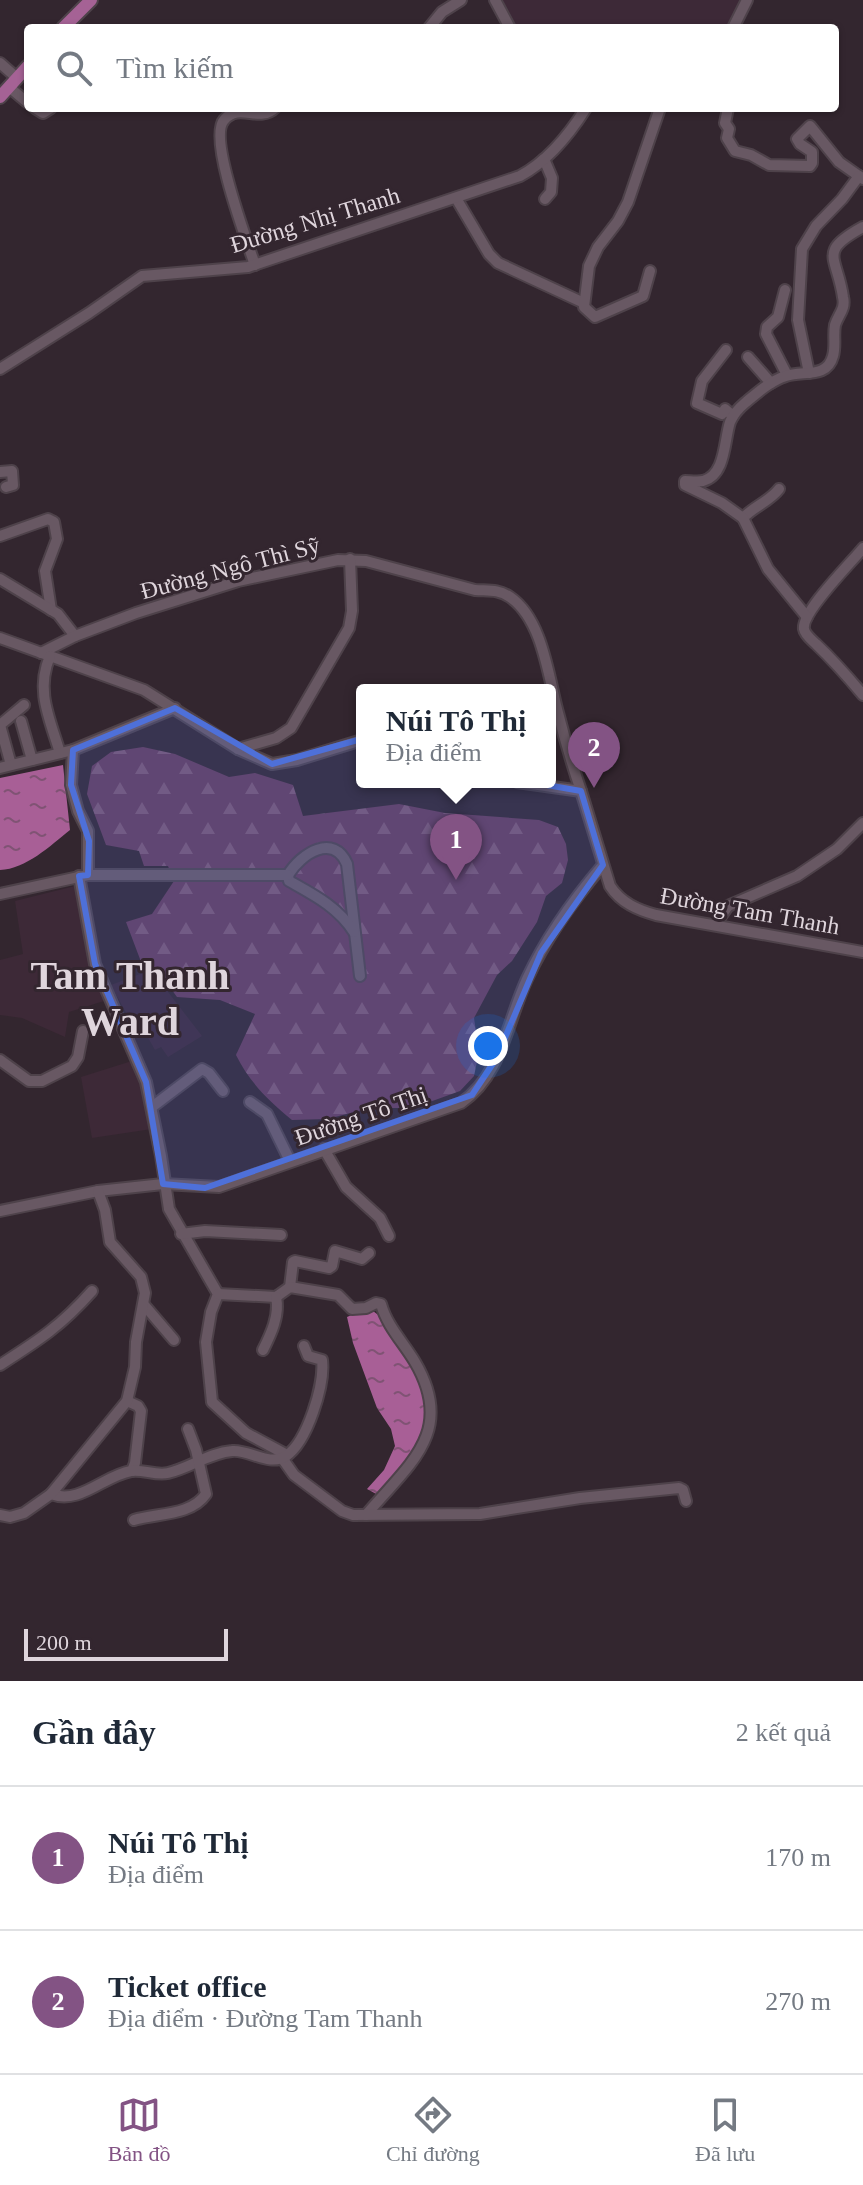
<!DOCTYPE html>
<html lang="vi">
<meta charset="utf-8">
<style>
body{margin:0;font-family:Georgia,serif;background:#f6f6f7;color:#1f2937}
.scale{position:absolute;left:24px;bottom:20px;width:204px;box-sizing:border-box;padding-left:8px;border:4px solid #dfd5dc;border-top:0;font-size:22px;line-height:28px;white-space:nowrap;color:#dfd5dc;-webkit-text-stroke:6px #33262f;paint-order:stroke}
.you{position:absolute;left:488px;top:1046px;width:28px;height:28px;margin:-20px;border:6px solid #fff;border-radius:50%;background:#1a73e8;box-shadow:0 0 0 12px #1a73e833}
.badge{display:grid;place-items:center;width:52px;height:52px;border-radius:50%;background:#835384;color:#fff;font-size:26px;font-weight:700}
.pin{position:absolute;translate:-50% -66px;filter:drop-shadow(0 2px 4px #0008)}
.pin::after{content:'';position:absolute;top:42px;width:28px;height:24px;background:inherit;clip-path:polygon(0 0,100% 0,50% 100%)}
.popup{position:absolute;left:356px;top:684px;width:200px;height:104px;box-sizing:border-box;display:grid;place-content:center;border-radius:8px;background:#fff;filter:drop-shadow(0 2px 6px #0005);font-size:26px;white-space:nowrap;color:#747a83}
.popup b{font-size:30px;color:#1f2937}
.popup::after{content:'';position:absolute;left:50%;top:100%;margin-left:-16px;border:16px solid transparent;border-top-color:#fff}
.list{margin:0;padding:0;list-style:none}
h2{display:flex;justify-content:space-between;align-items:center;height:104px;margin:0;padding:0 32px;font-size:34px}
h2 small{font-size:26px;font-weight:400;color:#747a83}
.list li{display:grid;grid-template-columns:52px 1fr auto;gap:24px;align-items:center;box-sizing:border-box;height:144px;padding:0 32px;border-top:2px solid #e0e1e3}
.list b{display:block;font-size:30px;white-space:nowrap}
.list p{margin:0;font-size:26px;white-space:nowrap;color:#747a83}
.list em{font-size:26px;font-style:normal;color:#747a83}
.icon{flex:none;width:44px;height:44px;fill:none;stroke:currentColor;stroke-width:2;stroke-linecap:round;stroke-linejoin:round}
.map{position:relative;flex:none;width:863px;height:1681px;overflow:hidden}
.search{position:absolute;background:#fff;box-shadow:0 2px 6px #0004;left:24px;right:24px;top:24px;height:88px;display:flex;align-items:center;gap:20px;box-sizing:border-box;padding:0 28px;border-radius:8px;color:#747a83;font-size:30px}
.sheet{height:392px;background:#fff}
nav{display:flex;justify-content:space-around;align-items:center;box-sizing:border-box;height:112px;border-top:2px solid #e0e1e3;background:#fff;font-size:22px;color:#747a83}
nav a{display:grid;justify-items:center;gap:4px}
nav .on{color:#835384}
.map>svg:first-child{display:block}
</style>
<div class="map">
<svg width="863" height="1681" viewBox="0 0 863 1681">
<defs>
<pattern id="forest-firs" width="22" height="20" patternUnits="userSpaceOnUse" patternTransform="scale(2)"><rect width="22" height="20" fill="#653c5a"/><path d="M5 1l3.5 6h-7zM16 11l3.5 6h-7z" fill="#7b5771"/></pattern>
<pattern id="water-ripples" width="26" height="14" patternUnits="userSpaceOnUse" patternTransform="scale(2)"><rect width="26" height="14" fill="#a85f96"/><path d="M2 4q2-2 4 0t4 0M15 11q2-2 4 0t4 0" fill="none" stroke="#805374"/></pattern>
</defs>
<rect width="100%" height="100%" fill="#33262f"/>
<g fill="#3d2937">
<path d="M499,0H744L729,28H517Z"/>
<path d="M75,886L93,969L104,1001L69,1012L65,1037L22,1018L0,1015V960L23,954L15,901Z"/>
<path d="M151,970L202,1036L168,1057L161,1047L155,1050L137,1018L131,1022L111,985Z"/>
<path d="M135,1060L152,1129L92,1138L81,1077Z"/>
</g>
<path fill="url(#forest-firs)" d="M143,747L175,754L229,777L255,773L293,785L303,816L399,804L445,813L539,820L558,827L566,844L568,860L562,883L546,896L537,922L512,961L497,975L474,1018L479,1052L474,1076L460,1091L413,1108H370L327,1119L292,1120C268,1100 250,1083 236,1055L255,1014L220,1000L177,997L156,968L143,967L126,922L152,914L174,881L168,866H144L139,851L106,845L87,794L92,766L111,752Z"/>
<g fill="url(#water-ripples)">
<path d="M63,765L70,830C50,846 26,869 0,870V778Z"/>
<path d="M368,1308C375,1312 387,1321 391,1328C394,1333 394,1340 398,1345C448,1417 428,1434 380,1496L367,1489L384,1470L395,1446L391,1429L377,1408L353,1343L347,1317Z"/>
</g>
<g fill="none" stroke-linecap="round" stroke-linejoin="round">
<g stroke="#4e424a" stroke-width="14">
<g id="minor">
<path d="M495,0L510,28"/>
<path d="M429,28L442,12L461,0"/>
<path d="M733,28L747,0"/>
<path d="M0,63L17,78"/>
<path d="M9,87L28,103"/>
<path d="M35,108L43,113L51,108"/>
<path d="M728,108L725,123L729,129L727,138L735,151L751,155L769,165L810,166L812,163V152L800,144L797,139L810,126L839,162L863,179"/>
<path d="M544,159L552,178L551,192L545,199"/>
<path d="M456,198L489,254L498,263L584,303"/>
<path d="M255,265C247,241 208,138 224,120C239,102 259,123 275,108"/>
<path d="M650,271L643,296L595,317L584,307L589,266L598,247L618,221L628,202L660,108"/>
<path d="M785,290L778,317L767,327L766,334L787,375"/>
<path d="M726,350L702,381L697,403L722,414L725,409L733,416"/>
<path d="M748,357L771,383"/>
<path d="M0,369L89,313L142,276L248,267L520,176C548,161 569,135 586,108"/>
<path d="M809,373L798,320L802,249L816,226L842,199L859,176"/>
<path d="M0,472L12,471L13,485L6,487"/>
<path d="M743,518C754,506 769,502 779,489"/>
<path d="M0,536L48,519L54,522L57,539L45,571L51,610"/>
<path d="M863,548C851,563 801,612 804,629C805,635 812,640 816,644C833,660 848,677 863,695"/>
<path d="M0,579L58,614L75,636"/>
<path d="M807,617L768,569L743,518L722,503L685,485V481C690,481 697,482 703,481C726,475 724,440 730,422C733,415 739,408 745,403C757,393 770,381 786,376C803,370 827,379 833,356C836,346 833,335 835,325C838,315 846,309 843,297C837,256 817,252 863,227"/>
<path d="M0,638L144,690L238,749L272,764L297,760L362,740"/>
<path d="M41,653L75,636L136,613L238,581L338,560L366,561L475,590C488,591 498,589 510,597C542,619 548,674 557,709C564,737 572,764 581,791"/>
<path d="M50,656C35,691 50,719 60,753"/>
<path d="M21,721L32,760"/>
<path d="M238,749L276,738L291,728L349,628L352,611L350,559"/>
<path d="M73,750L71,785L78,811L88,831V875"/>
<path d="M11,765L0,725L24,705"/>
<path d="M0,768L73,750L175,708"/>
<path d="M517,782L581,791L610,886C621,903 638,910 656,915L863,952"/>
<path d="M288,875C301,853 334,833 347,864L360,976"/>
<path d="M288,875L289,881C314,895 338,907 354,932"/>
<path d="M79,876L95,964L146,1082L161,1156L169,1209L218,1294L211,1312L206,1342L212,1402L246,1433L287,1455"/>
<path d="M0,894L88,875H288"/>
<path d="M715,925L728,906L797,876L837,849L863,823"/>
<path d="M0,1060L29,1081H42L72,1066L78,1057L83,1031"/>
<path d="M250,1102L267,1114L290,1161"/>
<path d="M152,1107L202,1069L209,1073L223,1091"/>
<path d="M324,1149L346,1187L380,1218L389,1236"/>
<path d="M0,1211L98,1191L163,1184L219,1187L461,1103C502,1075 507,1022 527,979C546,938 573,900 603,865"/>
<path d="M181,1234L205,1231L281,1235"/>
<path d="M290,1287L293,1262L295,1261L329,1268L332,1266L335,1251L362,1259L369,1253"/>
<path d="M218,1294L276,1297L290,1287L338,1295L352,1309L366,1308L376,1303L381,1304C387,1326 403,1342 415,1362C456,1432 409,1464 366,1515"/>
<path d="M145,1306L174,1340"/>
<path d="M263,1350C271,1334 280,1315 276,1297"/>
<path d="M0,1365C39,1340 61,1326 92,1291"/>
<path d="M127,1401L138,1406L141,1411L135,1463L132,1471"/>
<path d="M282,1458L294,1475L342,1511L353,1515L480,1514L580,1498L679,1488L683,1490L686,1501"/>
<path d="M51,1494C80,1505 103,1476 131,1471C143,1469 156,1476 168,1473C190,1468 209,1453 232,1451C249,1449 269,1467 286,1456C307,1442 325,1385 322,1360L308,1356L304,1346"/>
<path d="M0,1515L10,1517L24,1513L51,1494L127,1401L135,1367L136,1342L145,1293L141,1277L110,1242L105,1210L98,1191"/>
<path d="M134,1520C157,1513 191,1516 206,1494L196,1450L188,1429"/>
</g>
</g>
<g stroke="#4e424a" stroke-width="16">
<g id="major">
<path d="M63,28L91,0"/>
<path d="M0,97L28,66"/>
</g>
</g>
<use href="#minor" stroke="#685863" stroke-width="10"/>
<use href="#major" stroke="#a56295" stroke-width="12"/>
</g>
<path fill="#4e70d9" fill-opacity="0.2" stroke="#4e70d9" stroke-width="6" stroke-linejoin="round" d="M175,708L272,764L397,729L439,728L507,778L581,791L603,865L541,953L496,1059L472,1095L205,1188L163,1184L146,1082L95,964L79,876L88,875L89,841L71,785L73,750Z"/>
<g text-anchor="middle" stroke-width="6" stroke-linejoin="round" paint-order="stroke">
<g font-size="24" fill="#dfd5dc" stroke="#33262f">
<text transform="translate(315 220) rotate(-17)" y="8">Đường Nhị Thanh</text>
<text transform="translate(230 568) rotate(-15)" y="8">Đường Ngô Thì Sỹ</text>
<text transform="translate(750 911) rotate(10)" y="8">Đường Tam Thanh</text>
<text transform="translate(361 1116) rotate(-19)" y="8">Đường Tô Thị</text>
</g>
<g font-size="40" font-weight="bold" fill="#dfd5dc" stroke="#33262f">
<text x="130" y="989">Tam Thanh<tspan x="130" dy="46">Ward</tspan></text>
</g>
</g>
</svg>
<div class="scale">200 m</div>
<div class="you"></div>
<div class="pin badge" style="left:456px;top:880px">1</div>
<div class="popup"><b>Núi Tô Thị</b>Địa điểm</div>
<div class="pin badge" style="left:594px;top:788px">2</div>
<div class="search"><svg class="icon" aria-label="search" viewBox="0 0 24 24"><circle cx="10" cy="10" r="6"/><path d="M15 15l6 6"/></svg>Tìm kiếm</div>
</div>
<section class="sheet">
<h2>Gần đây<small>2 kết quả</small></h2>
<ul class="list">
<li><span class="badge">1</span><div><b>Núi Tô Thị</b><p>Địa điểm</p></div><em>170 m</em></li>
<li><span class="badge">2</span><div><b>Ticket office</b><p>Địa điểm · Đường Tam Thanh</p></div><em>270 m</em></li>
</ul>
</section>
<nav>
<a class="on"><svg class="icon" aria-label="map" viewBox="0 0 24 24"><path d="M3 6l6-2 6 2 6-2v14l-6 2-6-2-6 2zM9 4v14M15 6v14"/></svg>Bản đồ</a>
<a><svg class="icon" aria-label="directions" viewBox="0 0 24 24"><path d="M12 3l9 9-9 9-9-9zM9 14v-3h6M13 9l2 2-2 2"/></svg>Chỉ đường</a>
<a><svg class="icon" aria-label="saved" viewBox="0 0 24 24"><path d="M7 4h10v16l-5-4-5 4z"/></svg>Đã lưu</a>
</nav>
